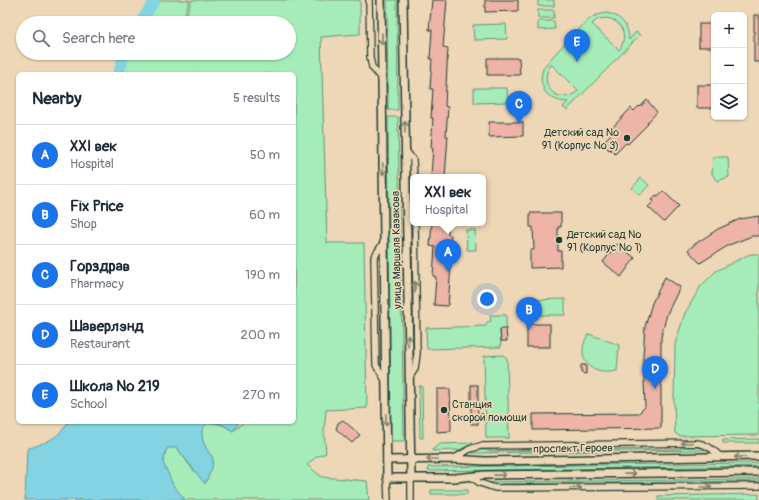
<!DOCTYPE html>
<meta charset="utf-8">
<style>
body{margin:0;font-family:Pangolin,sans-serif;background:#f6f6f7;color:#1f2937}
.controls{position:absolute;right:12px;top:12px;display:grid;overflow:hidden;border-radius:6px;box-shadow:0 1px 3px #0004}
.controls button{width:36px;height:36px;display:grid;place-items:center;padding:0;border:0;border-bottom:1px solid #e0e1e3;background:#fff;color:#1f2937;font:20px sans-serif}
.you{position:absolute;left:487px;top:299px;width:14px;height:14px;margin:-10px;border:3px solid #fff;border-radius:50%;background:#1a73e8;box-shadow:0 0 0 6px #1a73e833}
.badge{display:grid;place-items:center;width:26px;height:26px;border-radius:50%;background:#1a73e8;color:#fff;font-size:13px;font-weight:700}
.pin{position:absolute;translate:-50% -33px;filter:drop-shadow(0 1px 2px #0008)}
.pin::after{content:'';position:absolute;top:21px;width:14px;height:12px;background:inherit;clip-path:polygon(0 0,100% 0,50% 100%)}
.popup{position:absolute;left:410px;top:174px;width:76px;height:52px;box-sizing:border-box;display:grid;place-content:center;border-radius:6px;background:#fff;filter:drop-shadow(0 1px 3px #0005);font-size:13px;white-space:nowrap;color:#747a83}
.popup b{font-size:15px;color:#1f2937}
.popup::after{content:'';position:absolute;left:50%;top:100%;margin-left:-8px;border:8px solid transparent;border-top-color:#fff}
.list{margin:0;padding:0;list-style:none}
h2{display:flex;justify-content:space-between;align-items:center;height:52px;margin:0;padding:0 16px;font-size:17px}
h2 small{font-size:13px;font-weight:400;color:#747a83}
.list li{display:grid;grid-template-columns:26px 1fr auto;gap:12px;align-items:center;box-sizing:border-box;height:60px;padding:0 16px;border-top:1px solid #e0e1e3}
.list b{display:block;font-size:15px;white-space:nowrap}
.list p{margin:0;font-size:13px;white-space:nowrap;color:#747a83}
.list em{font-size:13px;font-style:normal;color:#747a83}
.icon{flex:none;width:22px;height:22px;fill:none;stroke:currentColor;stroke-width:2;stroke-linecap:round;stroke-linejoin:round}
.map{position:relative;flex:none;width:759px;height:500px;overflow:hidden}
.search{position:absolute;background:#fff;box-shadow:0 1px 3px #0004;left:16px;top:16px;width:280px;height:44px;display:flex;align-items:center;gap:10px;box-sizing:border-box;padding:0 14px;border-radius:22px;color:#747a83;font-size:15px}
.panel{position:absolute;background:#fff;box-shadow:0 1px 3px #0004;left:16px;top:72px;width:280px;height:352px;border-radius:6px}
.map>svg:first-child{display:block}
</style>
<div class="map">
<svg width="759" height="500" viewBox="0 0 759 500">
<rect width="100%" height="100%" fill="#edd7b6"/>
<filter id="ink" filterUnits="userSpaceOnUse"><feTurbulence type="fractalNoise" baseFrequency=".025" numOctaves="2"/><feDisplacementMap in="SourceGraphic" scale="8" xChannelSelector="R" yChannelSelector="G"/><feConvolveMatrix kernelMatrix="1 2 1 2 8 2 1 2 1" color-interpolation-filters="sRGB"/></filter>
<g filter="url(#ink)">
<g fill="#a5ecb9" stroke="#629476" fill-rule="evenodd">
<path d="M161,0H190L181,23H144Z"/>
<path d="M192,0H360V34L321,37L327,243H364L367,408L326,410L324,432L326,453L316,457L307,465L322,477L367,481L369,500H65L160,422L216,423L225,426L233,431L244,422H294V74H123L130,53H289V23H183ZM201,431C201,442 206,450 213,458L194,471L177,448L168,447Z"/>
<path d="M387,0H397L398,110H388Z"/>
<rect x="538" y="0" width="16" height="6"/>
<rect x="538" y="10" width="16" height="8"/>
<path d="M606,13C620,15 629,25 629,40L636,32L640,35L567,110L563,107L568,102C560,102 552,99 546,93C541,86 540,77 543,69C546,62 584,23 591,18C596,15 601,14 606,13ZM606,18C622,20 629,37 619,50L592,24L598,19ZM551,65H552L578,91C559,107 536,85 551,65Z"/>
<path d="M538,21H554L555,29L538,30Z"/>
<path d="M506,24L507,39L474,40L473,25Z"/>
<path d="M474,88H507L508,102L474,103Z"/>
<path d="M388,117H398L404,441H391Z"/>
<path d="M713,157H728L729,177L717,181L712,174Z"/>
<path d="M641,178L649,185L640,195L632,188Z"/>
<path d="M466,230H475L476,250H467Z"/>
<path d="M750,254H759V435L679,436L675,433L674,400L675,344L685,313L701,286L716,271Z"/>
<path d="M565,299V315H526V300Z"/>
<path d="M490,315H506V329L500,330L501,347L427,349L426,328L486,326L487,322L491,321Z"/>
<path d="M589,334L619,345L617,371C611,372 604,373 598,371C581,366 579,346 589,334Z"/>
<path d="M503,355L507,358L509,438H486L484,356Z"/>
<path d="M419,386H422L423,438H420Z"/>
<path d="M759,439V443H723V440Z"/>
<path d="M473,443L459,450L432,451V450L440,444Z"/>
<path d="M681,447H698L705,449V450L472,453L478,450H490V451L681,449Z"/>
<path d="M759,463V466L428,471V467Z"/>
<path d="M759,479V481L501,484V486H495L486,483L494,482Z"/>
<rect x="431" y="490" width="36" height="4"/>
<path d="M759,494V500H658V496Z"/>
</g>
<path fill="#84d3e2" stroke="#5c979c" d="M68,422H239L233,431C204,410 191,432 213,458L212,468L205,484L177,448H167L163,462L173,485L185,500H25L27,449C46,442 57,440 68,422Z"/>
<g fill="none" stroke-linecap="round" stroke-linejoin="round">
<g stroke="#84d3e2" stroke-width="11">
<path d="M140,23L155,0"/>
<path d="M118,74L125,53"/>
</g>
</g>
<g fill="#eeb4a7" stroke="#1f3d34">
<path d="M432,0H447L443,47L448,48L445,106L448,107L446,136H448L445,177L431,176L433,148H431L433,118H431L433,89H430L432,59H430L432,30H429Z"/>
<path d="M485,0H518V11L485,12Z"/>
<rect x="754" y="15" width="5" height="47"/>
<rect x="699" y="24" width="15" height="23"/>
<path d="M487,58H519L520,75H487Z"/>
<rect x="697" y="85" width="17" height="23"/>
<path d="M647,100L657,112L647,123L648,124L628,144L626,143L615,154L610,149L609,150L602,143L614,131L611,129L631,108L634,111L639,106L640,107Z"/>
<path d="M489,122H523V136L489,137Z"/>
<path d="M663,191L679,206L664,222L648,207L654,201L652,200L656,195L658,196Z"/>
<path d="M530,213H561V227H558V251H561V267L530,268V250H534L533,227H530Z"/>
<path d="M759,216V236H752L729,245L700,263L688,250L695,244L718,229L740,219Z"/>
<path d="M432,223H449L448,235H451L448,264L451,265L448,306L434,305L436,277L433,276L435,247L430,246Z"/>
<path d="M617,244L635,258L621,277L603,262Z"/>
<path d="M665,277L680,287L667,314L661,337V428L533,430V414L639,413L645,407L643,355L645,327L652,303Z"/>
<rect x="527" y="324" width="23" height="23"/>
<path d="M500,329H506L507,341H501Z"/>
<path d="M581,365H586V374L581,373Z"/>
<rect x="471" y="385" width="7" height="39"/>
<path d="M437,389H450L451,431L437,432Z"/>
<path d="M343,420L360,435L352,443L336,429L338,423Z"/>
</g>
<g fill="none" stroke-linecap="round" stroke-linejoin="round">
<g stroke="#1f3d34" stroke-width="8">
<g id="minor">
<path d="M369,0L370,58L372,67L382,80"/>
<path d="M405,149L413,160L414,177"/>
<path d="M384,242L374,257L376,365L385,380"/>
<path d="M409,378L415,369L417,354L415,223"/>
<path d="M453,459L470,449L480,446L697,443C707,444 713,450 721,457"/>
<path d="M470,476L480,483L495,488L759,486"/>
<path d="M387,478L388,500"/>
<path d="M411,478V500"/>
</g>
</g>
<g stroke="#1f3d34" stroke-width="10">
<g id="tertiary">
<path d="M381,0L387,478H454L486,475L759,472"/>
<path d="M403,0L411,478"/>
<path d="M387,460L453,459L485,461L759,456"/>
</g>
</g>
<use href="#minor" stroke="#edd7b6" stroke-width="5.5"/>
<use href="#tertiary" stroke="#edd7b6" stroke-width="7"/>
</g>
<defs><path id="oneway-shaft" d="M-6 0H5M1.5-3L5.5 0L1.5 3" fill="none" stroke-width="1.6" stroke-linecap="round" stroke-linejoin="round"/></defs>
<g stroke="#7c826e">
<use href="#oneway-shaft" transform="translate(382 39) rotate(89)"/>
<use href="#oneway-shaft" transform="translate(405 127) rotate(-91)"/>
<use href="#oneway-shaft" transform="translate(383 169) rotate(89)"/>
<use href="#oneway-shaft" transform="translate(415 287) rotate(-90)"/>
<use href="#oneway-shaft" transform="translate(408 341) rotate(-91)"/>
<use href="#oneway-shaft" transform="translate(386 420) rotate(90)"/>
<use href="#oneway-shaft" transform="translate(687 443) rotate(177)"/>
<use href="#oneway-shaft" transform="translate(740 457) rotate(179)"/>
<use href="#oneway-shaft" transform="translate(432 459) rotate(180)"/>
<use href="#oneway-shaft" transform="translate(630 474) rotate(-1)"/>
<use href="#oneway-shaft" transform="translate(500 475) rotate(-1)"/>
<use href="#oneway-shaft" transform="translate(706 487)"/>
<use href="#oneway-shaft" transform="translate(576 488)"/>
</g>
</g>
<g fill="#1f3d34" stroke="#edd7b6" stroke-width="1.5">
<circle cx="627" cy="138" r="4"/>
<circle cx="559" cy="240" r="4"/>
<circle cx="444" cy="410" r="4"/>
</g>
<g text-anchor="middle" stroke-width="3.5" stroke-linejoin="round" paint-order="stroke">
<g font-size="11" fill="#1f3d34" stroke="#edd7b6" text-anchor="start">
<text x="619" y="136" text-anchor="end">Детский сад №<tspan x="619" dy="13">91 (Корпус № 3)</tspan></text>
<text x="567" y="238">Детский сад №<tspan x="567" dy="13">91 (Корпус № 1)</tspan></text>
<text x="452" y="408">Станция<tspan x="452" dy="13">скорой помощи</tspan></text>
</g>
<g font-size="11" fill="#1f3d34" stroke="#edd7b6">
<text transform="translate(396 250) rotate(-91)" y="4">улица Маршала Казакова</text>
<text transform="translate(573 448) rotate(-1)" y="4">проспект Героев</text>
</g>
</g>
</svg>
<div class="controls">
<button>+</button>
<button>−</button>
<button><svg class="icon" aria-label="layers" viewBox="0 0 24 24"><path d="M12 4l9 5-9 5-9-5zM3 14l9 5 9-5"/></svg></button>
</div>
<div class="you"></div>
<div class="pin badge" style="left:448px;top:272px">A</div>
<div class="popup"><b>XXI век</b>Hospital</div>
<div class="pin badge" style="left:529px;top:330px">B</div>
<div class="pin badge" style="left:519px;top:124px">C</div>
<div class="pin badge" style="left:655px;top:389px">D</div>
<div class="pin badge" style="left:577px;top:62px">E</div>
<div class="search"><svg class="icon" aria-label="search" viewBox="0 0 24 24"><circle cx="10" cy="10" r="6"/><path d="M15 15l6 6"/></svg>Search here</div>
<section class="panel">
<h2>Nearby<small>5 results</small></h2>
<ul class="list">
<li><span class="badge">A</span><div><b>XXI век</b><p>Hospital</p></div><em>50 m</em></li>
<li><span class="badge">B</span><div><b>Fix Price</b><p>Shop</p></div><em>60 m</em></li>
<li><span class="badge">C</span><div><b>Горздрав</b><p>Pharmacy</p></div><em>190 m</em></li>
<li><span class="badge">D</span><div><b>Шаверлэнд</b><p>Restaurant</p></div><em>200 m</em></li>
<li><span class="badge">E</span><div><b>Школа № 219</b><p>School</p></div><em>270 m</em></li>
</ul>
</section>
</div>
